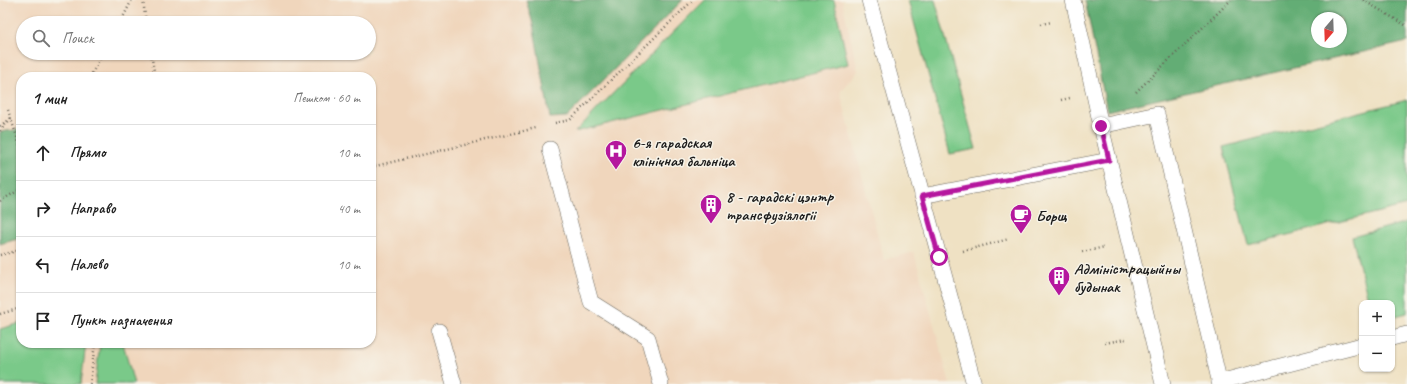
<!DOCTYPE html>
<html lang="ru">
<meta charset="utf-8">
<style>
body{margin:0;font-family:Caveat,sans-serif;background:#f6f6f6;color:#222}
.controls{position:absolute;right:12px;bottom:12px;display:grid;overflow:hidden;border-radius:8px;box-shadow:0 1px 3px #0004}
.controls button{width:36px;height:36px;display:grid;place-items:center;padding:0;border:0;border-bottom:1px solid #e0e0e0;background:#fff;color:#222;font:20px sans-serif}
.compass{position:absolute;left:1311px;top:12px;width:36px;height:36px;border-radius:50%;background:#fff;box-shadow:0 1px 3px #0004;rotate:199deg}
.stop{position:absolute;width:12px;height:12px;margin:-9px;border:3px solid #b5179e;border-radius:50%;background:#fff}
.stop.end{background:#b5179e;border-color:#fff;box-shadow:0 1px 4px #0008}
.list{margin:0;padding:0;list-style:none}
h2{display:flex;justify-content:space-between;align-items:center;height:52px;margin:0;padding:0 16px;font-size:17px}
h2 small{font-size:13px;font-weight:400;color:#767676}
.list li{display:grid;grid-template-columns:26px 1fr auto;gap:12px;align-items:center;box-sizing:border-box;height:56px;padding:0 16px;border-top:1px solid #e0e0e0}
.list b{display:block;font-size:15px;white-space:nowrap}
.list em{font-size:13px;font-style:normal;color:#767676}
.icon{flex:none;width:22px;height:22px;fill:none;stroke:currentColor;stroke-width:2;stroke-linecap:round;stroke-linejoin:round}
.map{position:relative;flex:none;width:1407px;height:384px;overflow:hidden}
.search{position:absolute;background:#fff;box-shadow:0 1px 3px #0004;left:16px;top:16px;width:360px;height:44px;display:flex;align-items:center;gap:10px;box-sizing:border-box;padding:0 14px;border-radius:22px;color:#767676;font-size:15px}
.panel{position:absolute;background:#fff;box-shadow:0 1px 3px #0004;left:16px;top:72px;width:360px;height:276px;border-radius:16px}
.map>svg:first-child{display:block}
</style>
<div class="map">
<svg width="1407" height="384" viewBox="0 0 1407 384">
<rect width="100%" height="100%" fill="#f7f3e8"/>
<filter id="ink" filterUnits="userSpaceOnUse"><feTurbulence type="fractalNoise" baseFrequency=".025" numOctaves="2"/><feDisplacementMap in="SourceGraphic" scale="8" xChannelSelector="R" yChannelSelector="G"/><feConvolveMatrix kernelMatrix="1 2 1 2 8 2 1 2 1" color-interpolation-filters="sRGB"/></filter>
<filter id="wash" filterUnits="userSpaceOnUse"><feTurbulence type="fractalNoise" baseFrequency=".012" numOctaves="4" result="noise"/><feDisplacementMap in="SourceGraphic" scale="16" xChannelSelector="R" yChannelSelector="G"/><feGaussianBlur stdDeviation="0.9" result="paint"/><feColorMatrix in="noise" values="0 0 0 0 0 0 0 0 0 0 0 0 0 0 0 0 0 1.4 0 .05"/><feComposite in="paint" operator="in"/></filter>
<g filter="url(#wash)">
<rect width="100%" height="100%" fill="#efe1c3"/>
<path fill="#f0d6bc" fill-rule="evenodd" d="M0,0H842L858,71L840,91L884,260L914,252L950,384H0ZM23,23H369V53H23ZM21,77H371V343H21Z"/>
<g fill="#7ac989" stroke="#4b7252">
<path d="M705,0H834L848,64L575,132Z"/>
<path d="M908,0H935L976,149L950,154Z"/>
<path d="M1407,100V205L1248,245L1223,147Z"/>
<path d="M1407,222V313L1392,317V303H1369L1352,237Z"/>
<path d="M21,323V343H86L81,384H0V329Z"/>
<path d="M100,343H123L134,384H95Z"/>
</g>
<g fill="#63ad75" stroke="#406448" fill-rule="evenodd">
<path d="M526,0H683L567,117L550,118L533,24Z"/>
<path d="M1085,0H1407V42L1107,111ZM1317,18H1341V42H1317Z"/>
<path d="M21,129V238L0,244V132Z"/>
</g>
</g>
<g filter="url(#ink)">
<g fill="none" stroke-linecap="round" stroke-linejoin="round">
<g stroke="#666156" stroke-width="16">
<g id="lane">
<path d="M869,0L974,384"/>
<path d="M1073,0L1101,126L1163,384"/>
<path d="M1101,126L1157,114L1220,384"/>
<path d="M550,149L591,302L648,338L661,384"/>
<path d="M922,196L1109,160"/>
<path d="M439,331L454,384"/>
<path d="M1392,338L1407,334"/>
<path d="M1219,382L1362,345"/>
</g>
</g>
<g stroke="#666156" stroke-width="2.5" stroke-dasharray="1 3" stroke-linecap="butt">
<path d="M143,0L146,23"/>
<path d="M1363,0L1407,26"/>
<path d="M120,23L132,0"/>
<path d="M1041,24L1052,22"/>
<path d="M151,53L155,77"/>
<path d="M90,77L103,53"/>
<path d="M1136,92L1231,0"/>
<path d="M1061,100L1070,98"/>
<path d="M8,110L21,149"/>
<path d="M555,123L570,120L693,0"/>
<path d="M0,126L7,121"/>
<path d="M0,131L11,118"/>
<path d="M371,167L536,128"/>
<path d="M0,201L21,189"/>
<path d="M963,251L1009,239"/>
<path d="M1082,252L1105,247"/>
<path d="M0,255L21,250"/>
<path d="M0,314L21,308"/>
<path d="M1105,343L1126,339"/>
<path d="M90,384L95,343"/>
</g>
<use href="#lane" stroke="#fff" stroke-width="15"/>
</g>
</g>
<g fill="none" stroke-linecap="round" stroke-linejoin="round" filter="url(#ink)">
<path stroke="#b5179e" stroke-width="5" d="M939,257L922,196L1109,160L1101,126"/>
</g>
<defs>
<g id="hospital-pin" transform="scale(1.15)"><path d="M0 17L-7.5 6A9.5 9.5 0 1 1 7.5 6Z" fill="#b5179e" stroke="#f7f3e8"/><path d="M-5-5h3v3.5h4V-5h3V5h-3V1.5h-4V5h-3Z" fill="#fff"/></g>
<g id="building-pin" transform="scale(1.15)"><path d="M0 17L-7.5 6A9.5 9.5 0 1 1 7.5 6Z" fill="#b5179e" stroke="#f7f3e8"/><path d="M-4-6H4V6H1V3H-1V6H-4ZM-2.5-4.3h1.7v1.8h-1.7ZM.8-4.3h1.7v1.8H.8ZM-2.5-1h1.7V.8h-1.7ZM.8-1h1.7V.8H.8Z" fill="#fff"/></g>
<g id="cafe-pin" transform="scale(1.15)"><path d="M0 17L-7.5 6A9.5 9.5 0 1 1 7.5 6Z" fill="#b5179e" stroke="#f7f3e8"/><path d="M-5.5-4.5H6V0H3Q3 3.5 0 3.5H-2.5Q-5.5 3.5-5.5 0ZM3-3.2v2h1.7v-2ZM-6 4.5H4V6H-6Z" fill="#fff"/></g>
</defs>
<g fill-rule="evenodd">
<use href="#hospital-pin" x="616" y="151"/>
<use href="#building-pin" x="711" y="205"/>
<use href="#cafe-pin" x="1021" y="215"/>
<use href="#building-pin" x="1059" y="277"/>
</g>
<g text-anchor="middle" stroke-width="3" stroke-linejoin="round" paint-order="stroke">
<g font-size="16" font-weight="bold" fill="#1c1c1c" stroke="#f7f3e8" text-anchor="start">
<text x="632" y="148">6-я гарадская<tspan x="632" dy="18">клінічная бальніца</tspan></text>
<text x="726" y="202">8 - гарадскі цэнтр<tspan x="726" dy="18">трансфузіялогіі</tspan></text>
<text x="1036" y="221">Борщ</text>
<text x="1074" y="274">Адміністрацыйны<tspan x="1074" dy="18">будынак</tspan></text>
</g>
</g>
</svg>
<div class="controls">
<button>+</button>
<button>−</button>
</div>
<svg class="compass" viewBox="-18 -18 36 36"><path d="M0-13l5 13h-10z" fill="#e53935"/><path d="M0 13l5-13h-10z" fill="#767676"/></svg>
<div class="stop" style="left:939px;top:257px"></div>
<div class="stop end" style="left:1101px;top:126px"></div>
<div class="search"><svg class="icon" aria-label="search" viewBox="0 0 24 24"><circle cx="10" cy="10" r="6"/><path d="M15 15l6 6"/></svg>Поиск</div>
<section class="panel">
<h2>1 мин<small>Пешком · 60 m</small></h2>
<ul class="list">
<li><svg class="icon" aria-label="ahead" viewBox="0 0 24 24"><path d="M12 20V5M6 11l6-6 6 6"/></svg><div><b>Прямо</b></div><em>10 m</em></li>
<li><svg class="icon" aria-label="right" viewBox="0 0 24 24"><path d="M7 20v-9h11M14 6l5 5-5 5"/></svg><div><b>Направо</b></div><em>40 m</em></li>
<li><svg class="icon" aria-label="left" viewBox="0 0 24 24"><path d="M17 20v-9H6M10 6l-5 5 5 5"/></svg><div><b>Налево</b></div><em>10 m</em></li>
<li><svg class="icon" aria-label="arrive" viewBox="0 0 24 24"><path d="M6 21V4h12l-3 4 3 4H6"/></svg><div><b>Пункт назначения</b></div></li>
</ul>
</section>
</div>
